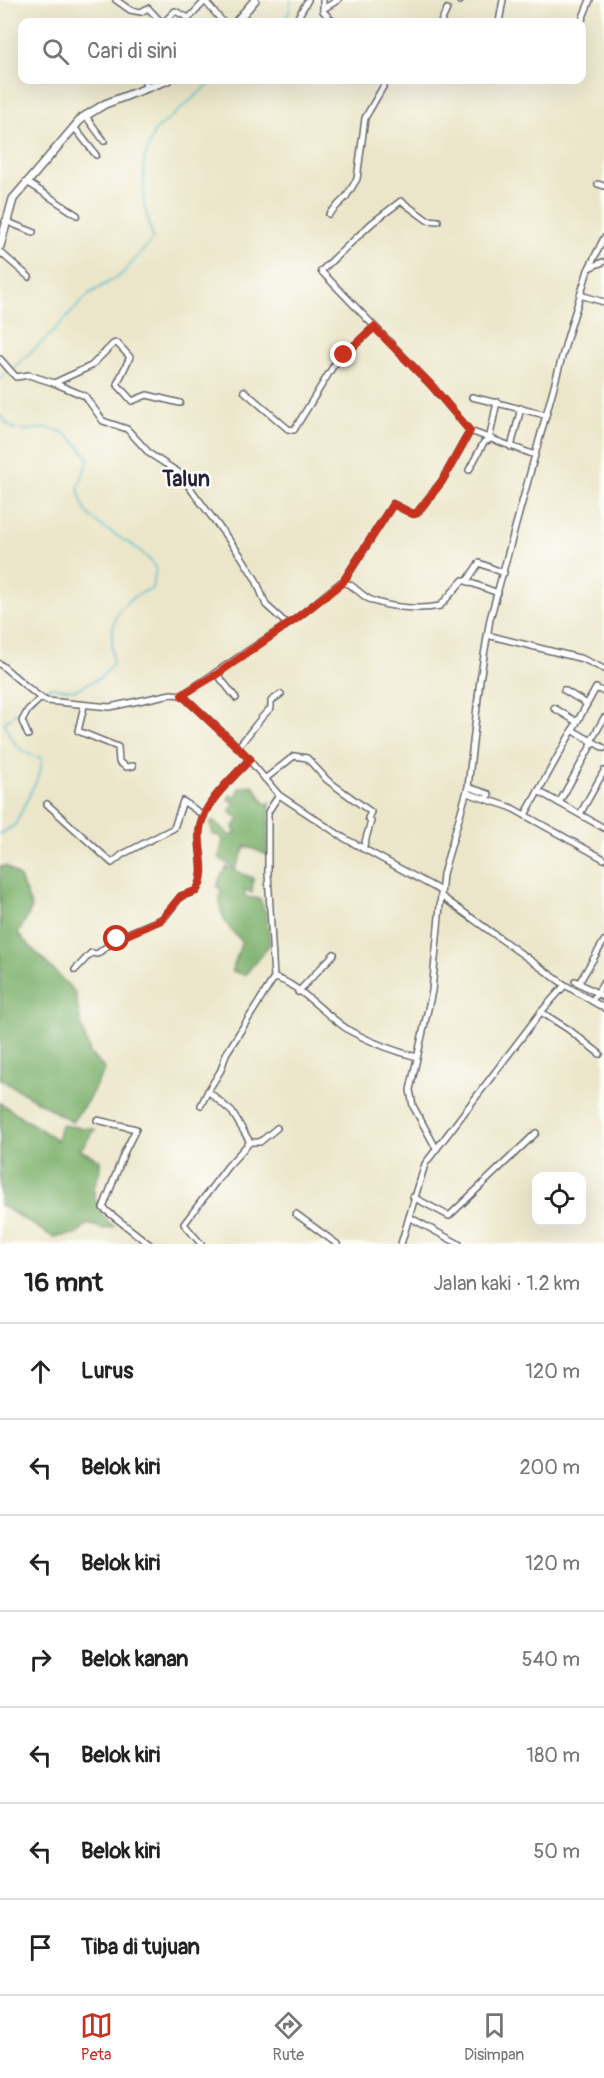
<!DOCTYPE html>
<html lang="id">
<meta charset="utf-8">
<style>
body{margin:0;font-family:Pangolin,sans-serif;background:#f6f6f6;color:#222}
.controls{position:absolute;right:18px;bottom:18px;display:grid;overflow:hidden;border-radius:12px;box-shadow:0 6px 24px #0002}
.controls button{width:54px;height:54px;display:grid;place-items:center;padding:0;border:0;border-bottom:2px solid #e0e0e0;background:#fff;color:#222;font:30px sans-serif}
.stop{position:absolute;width:18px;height:18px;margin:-14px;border:4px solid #c8321e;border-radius:50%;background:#fff}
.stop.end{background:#c8321e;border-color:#fff;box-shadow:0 2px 6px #0008}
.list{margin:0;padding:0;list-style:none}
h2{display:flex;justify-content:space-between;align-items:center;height:78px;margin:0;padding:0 24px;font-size:26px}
h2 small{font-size:20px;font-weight:400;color:#767676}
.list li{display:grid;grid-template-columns:39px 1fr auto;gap:18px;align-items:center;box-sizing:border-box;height:96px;padding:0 24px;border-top:2px solid #e0e0e0}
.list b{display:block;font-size:22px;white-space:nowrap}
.list em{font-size:20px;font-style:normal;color:#767676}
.icon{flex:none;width:33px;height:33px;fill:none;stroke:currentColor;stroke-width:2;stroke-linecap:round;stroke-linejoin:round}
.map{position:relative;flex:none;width:604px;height:1244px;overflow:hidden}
.search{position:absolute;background:#fff;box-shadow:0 6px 24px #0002;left:18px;right:18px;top:18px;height:66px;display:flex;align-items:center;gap:15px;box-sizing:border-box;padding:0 21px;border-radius:12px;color:#767676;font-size:22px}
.sheet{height:750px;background:#fff}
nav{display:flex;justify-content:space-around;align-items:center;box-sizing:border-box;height:84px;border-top:2px solid #e0e0e0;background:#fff;font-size:16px;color:#767676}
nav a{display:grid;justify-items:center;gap:3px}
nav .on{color:#c8321e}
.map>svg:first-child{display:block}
</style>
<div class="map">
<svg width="604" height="1244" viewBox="0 0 604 1244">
<rect width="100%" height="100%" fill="#fdfcf7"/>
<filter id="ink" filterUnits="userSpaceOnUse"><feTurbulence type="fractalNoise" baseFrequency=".0167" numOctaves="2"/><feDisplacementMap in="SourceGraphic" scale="12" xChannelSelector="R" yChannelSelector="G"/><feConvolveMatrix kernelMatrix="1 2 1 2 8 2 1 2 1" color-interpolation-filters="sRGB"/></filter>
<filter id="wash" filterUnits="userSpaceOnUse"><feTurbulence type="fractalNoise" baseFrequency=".008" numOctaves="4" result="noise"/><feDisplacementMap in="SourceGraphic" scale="24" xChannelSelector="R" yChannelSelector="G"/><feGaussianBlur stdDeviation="1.35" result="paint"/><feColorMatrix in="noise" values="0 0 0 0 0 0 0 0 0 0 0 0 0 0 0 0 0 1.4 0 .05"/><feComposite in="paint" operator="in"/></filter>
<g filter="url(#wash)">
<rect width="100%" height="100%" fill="#ebe6c9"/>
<g fill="#7cb06c" stroke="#4f6954" stroke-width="1.5">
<path d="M253,785L266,805L270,802L267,855L246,846L235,869L219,858L223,840L218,835H213L210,822L214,821L231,836L236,833L233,828L239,819L230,812L235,803L228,799L231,795L237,796L239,788Z"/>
<path d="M6,866L20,878L32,908L18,934L75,992L81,1025L91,1055L105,1069L88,1100L72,1122L0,1079V867Z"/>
<path d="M227,867L253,878L252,893L243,889L246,897L260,899L266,913L270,944L245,975L232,971L242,941C225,926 217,913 221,889L217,887L220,877Z"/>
<path d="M0,1103L57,1140L61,1125L95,1129L80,1150L100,1160C101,1172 98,1174 95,1184C90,1201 103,1216 114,1227L103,1229L88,1224L75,1235L53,1237L0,1205Z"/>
</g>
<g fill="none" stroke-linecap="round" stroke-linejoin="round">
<g stroke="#4fb8cc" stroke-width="1.5">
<path d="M281,22L289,13L291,0"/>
<path d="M12,369L52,333L89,294L122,274L153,239L144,204V160L154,132L214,80"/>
<path d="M0,379L8,372"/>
<path d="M0,415C17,442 35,423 57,430C70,434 82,449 89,459L78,488C80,495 82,505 86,511C105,536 140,541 156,569L152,589C112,601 109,626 113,663L102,677L75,690L51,687L40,693"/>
<path d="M0,834L15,825L40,773L42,758C20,754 12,743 4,723L36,696"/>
</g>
</g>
</g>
<g filter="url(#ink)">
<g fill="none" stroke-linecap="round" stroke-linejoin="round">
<g stroke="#68676d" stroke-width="8">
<g id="minor">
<path d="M116,0L130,10L141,12L148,8L161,22"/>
<path d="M323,0V11L333,22"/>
<path d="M460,1V0"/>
<path d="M323,9L338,0"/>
<path d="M164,22L175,11L189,18L205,1L223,22"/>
<path d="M295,22L308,0"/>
<path d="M441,22L447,9"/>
<path d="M499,22L503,0"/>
<path d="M581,22L590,0"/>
<path d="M144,80L148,87"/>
<path d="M85,115L104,141"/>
<path d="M74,127L96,155"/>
<path d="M27,182L77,215"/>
<path d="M598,184L604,186"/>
<path d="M329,214L346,197L357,179L365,118L387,80"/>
<path d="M5,221L33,232"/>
<path d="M438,221L427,220L401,201L372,223L321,271L431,385L470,431L535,455"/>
<path d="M0,252L29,277"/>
<path d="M591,267L603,262"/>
<path d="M580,295L604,302"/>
<path d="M0,359L16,377L29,375L54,383L91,366L113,344L117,343L130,357L117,384L132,401L147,395L180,403"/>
<path d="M54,383L85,396L103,421L127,429L150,454L178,472L241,556L256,580L266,605L287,624"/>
<path d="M244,391L288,429L294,430L334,365L374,327"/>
<path d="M472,397L546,415"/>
<path d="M511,447L521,408"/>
<path d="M469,470L484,442L489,440L497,402"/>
<path d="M467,581L479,563L504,573"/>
<path d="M343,582L393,504L413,514L417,513L442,481L470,431"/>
<path d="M487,635L583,659L604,669"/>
<path d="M0,664C9,671 39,699 47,701L110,707L171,694L182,695L238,747L279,795L344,838L441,891"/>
<path d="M217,674L236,698"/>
<path d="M564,690L587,704"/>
<path d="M182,695L297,618L341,582C352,582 359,594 369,599C387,608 421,610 440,606L463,580L498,593"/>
<path d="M84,706L78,731L118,747L119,762L126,767L133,766"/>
<path d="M554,708L577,722"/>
<path d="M572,730L604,748"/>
<path d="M28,735L22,721L28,710L40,699"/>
<path d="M591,741L604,718"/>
<path d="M238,747C249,735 260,717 271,708V701L281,694"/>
<path d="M265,779L294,756L307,758L327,780L371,812L368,818L371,821L363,849"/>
<path d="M468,787L489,794L487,799"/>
<path d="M538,791L604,828"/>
<path d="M467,793L510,807L604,859"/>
<path d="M559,803L593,742"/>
<path d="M47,804L112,863L123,854L174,828L183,801L204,816"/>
<path d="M580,814L604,771"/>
<path d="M525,815L596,688L604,692"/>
<path d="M441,896L565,985L604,1008"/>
<path d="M75,970L91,953L97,954L119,937L164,918L181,896L196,891C209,872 196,848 200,827C205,801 233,778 250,759"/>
<path d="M274,978C295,980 331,1021 352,1032C373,1043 394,1051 417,1057"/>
<path d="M575,981L604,997"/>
<path d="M579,983L604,941"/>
<path d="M298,992L334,954"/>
<path d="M592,1001L604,982"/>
<path d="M541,1012L565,985"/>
<path d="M201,1105L208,1091"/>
<path d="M97,1120L136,1129L124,1153L103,1208L149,1244"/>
<path d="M250,1142H260L277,1128"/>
<path d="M436,1148L413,1106L410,1090L432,991L443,874L468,787L480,680L490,619L568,335L588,270L604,238"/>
<path d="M413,1197L449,1216L536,1133"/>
<path d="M296,1214L337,1244"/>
<path d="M409,1217L459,1244"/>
<path d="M201,1244L184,1224L228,1166L250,1142L232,1112L208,1091L221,1070L226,1054L274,978L268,873V812L279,795"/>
<path d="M401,1244L425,1164L541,1012L568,1029L600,1054"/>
</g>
</g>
<g stroke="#68676d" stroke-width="10">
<g id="major">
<path d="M236,22L255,0"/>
<path d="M0,246L13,199L82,118L105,104L168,80"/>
</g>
</g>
<use href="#minor" stroke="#fff" stroke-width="5"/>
<use href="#major" stroke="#fff" stroke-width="7"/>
</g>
</g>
<g fill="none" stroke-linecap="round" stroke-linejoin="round" filter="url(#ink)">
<path stroke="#c8321e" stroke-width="8" d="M117,939L161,920L181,896L196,891C209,872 196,848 200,827C205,801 233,778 250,759L182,695L217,674L297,618L343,582L393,504L413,514L417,513L442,481L470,431L431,385L374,327L344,355"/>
</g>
<g text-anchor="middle" stroke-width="5" stroke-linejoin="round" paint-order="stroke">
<g font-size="21" font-weight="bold" fill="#22223b" stroke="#fdfcf7">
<text x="186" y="486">Talun</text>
</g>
</g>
</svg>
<div class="controls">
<button><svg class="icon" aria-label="locate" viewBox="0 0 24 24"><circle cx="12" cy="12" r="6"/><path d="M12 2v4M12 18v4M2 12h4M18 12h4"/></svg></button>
</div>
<div class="stop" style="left:117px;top:939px"></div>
<div class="stop end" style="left:344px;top:355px"></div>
<div class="search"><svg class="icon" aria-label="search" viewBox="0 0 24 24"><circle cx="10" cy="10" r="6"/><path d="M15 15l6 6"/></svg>Cari di sini</div>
</div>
<section class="sheet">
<h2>16 mnt<small>Jalan kaki · 1.2 km</small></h2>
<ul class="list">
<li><svg class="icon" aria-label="ahead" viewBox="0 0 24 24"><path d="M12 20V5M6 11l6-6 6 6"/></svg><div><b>Lurus</b></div><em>120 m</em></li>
<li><svg class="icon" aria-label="left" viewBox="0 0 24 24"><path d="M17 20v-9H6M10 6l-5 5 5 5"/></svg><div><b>Belok kiri</b></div><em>200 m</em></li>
<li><svg class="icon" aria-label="left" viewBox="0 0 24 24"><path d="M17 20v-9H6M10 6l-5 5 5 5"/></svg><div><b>Belok kiri</b></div><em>120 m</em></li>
<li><svg class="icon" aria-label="right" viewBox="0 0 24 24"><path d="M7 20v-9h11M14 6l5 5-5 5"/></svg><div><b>Belok kanan</b></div><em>540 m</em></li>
<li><svg class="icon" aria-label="left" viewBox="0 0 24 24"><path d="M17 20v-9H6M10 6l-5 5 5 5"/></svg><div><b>Belok kiri</b></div><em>180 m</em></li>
<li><svg class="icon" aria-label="left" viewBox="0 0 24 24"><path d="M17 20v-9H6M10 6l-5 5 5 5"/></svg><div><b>Belok kiri</b></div><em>50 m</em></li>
<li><svg class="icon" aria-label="arrive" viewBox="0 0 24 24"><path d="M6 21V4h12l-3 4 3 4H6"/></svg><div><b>Tiba di tujuan</b></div></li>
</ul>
</section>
<nav>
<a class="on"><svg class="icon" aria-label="map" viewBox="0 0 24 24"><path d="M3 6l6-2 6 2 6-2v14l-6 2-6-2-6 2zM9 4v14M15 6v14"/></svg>Peta</a>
<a><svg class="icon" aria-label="directions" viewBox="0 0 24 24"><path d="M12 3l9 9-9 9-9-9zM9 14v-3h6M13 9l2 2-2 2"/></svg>Rute</a>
<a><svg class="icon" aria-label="saved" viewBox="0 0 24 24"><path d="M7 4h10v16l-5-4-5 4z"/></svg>Disimpan</a>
</nav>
